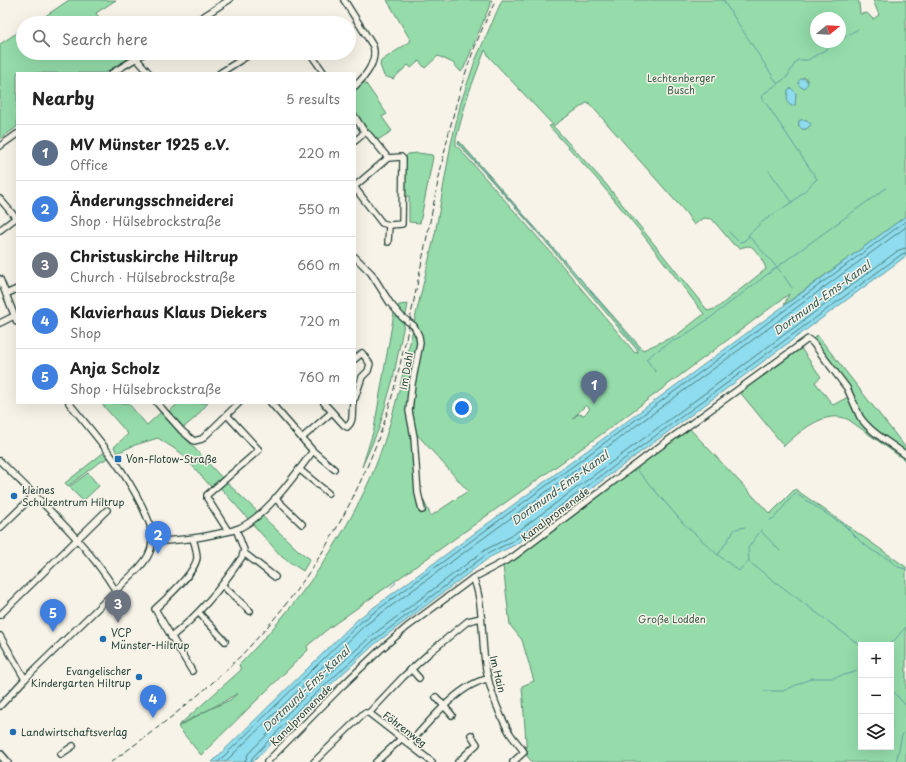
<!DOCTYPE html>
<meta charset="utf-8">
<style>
body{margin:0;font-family:"Playpen Sans",sans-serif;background:#f6f6f6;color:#222}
.controls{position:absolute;right:12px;bottom:12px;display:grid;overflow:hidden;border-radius:0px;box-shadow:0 4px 16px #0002}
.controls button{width:36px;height:36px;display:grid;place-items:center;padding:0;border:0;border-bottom:1px solid #e0e0e0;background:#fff;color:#222;font:20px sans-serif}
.compass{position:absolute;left:810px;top:12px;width:36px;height:36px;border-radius:50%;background:#fff;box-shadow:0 4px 16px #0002;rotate:72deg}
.you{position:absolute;left:462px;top:408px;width:14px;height:14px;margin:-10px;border:3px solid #fff;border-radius:50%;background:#1a73e8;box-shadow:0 0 0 6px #1a73e833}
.badge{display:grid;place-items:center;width:26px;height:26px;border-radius:50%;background:#111827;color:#fff;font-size:13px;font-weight:700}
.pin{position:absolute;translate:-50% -33px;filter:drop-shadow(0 1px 2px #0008)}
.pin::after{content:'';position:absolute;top:21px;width:14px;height:12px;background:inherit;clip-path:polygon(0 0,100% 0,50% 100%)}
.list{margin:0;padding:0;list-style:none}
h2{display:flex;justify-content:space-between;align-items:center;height:52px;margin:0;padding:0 16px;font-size:17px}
h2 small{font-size:13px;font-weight:400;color:#767676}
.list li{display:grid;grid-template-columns:26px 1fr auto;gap:12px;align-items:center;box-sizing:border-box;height:56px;padding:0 16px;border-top:1px solid #e0e0e0}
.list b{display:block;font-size:15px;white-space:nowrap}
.list p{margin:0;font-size:13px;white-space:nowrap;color:#767676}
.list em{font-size:13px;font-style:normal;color:#767676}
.icon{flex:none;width:22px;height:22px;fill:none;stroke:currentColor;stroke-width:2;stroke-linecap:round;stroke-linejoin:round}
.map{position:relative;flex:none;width:906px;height:762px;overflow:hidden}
.search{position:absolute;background:#fff;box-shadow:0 4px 16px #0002;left:16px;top:16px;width:340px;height:44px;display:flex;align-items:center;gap:10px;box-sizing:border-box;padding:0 14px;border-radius:22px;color:#767676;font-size:15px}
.panel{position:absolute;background:#fff;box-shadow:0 4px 16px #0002;left:16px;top:72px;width:340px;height:332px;border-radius:0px}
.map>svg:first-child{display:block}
</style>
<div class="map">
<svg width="906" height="762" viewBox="0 0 906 762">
<rect width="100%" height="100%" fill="#f7f3e8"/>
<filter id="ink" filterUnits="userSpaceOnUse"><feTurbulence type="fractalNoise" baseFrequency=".025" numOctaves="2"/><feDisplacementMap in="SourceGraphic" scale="8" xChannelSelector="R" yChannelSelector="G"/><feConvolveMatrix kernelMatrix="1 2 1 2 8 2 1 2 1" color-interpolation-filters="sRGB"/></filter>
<g filter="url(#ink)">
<g fill="#95dcaa" stroke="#5a8c6f" fill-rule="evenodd">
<path d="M69,0H116L96,13L103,23H35Z"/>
<path d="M387,0H492L464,68L461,72L453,63L438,56L425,68L419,61L411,68L408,65L393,79L384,76L380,65L381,61L411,41Z"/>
<path d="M502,0H857L859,2L860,14L867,13L873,19L879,15L873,0H906V216L784,305L789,294L606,431L329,628L307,646L308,650L201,755L178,727L208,710L230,700L238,693C219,705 197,715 178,726L241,670L239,665C293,610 340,547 371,477C391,430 402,379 413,329L416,331L418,336L419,344L411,383L408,412L412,438L416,439L420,493L431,516L468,491L414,431L412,412L414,384L422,345L421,336L414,323L435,234L451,144L461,102L475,61ZM816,18H840V42H816ZM485,50L490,58L553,125L549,126L596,178L640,231L704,314L677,335L643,350L459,141L458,144C520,211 579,280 638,351V352L635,353L555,257L456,145V139L468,95ZM803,77L806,78L808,82L804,88L801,87L799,83L800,80ZM791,89L796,93L795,105L792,106C785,104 788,96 788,90ZM588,102L686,213L694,225L703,218L712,219L733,244L740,248C744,247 748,245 752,247C757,251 765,264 766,269L717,308L708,311L605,183L553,126ZM801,120H807L811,125L806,129H802L799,126V121ZM586,405L590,409L584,415L578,414L572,419Z"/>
<path d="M23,29V53H126L129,58L105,73H17V127L0,139V44Z"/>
<path d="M364,81L387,114L382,117L392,131L376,141L355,112V90Z"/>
<path d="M418,153L432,155L433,157L420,223L409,222V196H405L406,156L408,154Z"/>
<path d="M408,304L393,379L379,428L362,467L374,429L394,313L399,305Z"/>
<path d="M817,335L906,448V461L849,420C826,408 799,432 784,446L739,391L800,347L821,377L815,382L833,405L848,397L844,387L812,344L809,343Z"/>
<path d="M101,403H128L147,425L161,412L223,479L299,551L310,559L303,571L282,557L217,484L212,488L181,453L158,438L135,445L117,453L114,447L128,434Z"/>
<path d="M179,403H208L195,418L183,428L168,412Z"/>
<path d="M689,428L770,514L795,489L906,567V762H532L527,756L522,686L534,681L522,640L510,625L503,566L516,559ZM861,645H891V747H861Z"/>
<path d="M103,453L108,458L97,464L68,486L65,483Z"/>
<path d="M88,473L99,486L83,501L69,487Z"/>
</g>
<g fill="#8edced" stroke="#629ca3">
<circle cx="803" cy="83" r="4.5"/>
<path d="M791,88L796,93L795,105L792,106C785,104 788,96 788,90Z"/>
<path d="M801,120H807L811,125L806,129H802L799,126V121Z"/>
<path d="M906,216V256L515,545L490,557L375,644L302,711L253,762H212L358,619Z"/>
</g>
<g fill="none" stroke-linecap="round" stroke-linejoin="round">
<g stroke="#4b7d7e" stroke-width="1">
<path d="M218,762L361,622L906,221"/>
<path d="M225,762L364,626L906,227"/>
<path d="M245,762L248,754L296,705L370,637L485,550L510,537L899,250L906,248"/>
<path d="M251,762L252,758L299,709L373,641L487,554L513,541L902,254L906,253"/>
</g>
<g stroke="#629ca3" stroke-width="1">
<path d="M723,0L777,83"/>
<path d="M840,40L858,29"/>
<path d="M459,143L583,282L639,349"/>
<path d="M769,171L792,202"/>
<path d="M729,232L739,242L744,241L749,236"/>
<path d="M781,272L748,235L762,222L795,200L817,179L763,99L762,95L787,77L797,60H808L838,42"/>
<path d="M784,276L792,288"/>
<path d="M658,350L672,341L679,339L710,318L777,267L886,188"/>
<path d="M655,352L646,359L656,372"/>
<path d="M637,470L683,523L718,555"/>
<path d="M770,520L774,518L795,493L845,526L861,542L873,551L887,558L898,567L906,569"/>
<path d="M735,529L718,555L739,571L745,564L749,562L748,548L762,529"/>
<path d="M736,529L745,527"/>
<path d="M761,531L780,551"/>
<path d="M749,562L861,646"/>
<path d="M391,587L396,583L394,581"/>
<path d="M890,645L906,627"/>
<path d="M891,689L906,706"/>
<path d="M764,691H783L812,678H832L852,673L861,669"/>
<path d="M896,762L902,735L906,731"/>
</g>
<g stroke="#1f3d34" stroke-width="8">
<g id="minor">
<path d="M344,0L373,46C378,61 365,77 355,86"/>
<path d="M193,23L229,0"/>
<path d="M310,53L324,73"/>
<path d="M136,58L149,73"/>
<path d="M112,73L145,53"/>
<path d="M220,73L252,53"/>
<path d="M355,117L364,131L362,135L355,141"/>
<path d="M0,146L17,134"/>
<path d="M355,186L388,158L369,135L364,131"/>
<path d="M355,188L382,223L389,225L402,224L403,159L401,157L388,158"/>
<path d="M0,199L16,218"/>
<path d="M0,230L17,217"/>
<path d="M388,242L389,225"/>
<path d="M355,257L371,273L390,303L402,317L414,326L419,336L420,343L412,384L409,411L414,437L418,493L422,510"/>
<path d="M0,279L17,322"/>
<path d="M6,294L17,289"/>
<path d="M0,323L14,316"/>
<path d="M355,359L362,353L370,364L368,371L362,377L355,398"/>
<path d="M157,403L182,431L194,441L202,439L239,403"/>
<path d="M271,403L313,451L334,469"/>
<path d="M324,403L344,425L347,427C355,421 351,411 353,403"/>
<path d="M227,415L259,450L207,495V498L228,531"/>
<path d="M302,438L332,412"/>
<path d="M0,461C41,502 85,541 116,591"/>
<path d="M299,469L328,493"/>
<path d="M275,498L302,524"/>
<path d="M0,528L34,495"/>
<path d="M152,541C174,541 195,539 216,534C223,532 230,532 237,529C265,518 295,475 313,451"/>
<path d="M244,553L275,577"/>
<path d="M473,578C484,600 481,643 486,669C490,689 498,712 508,730C512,738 519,744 524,752L513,762"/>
<path d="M222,585L250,611"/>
<path d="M199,613L225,641"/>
<path d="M0,615L107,510"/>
<path d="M0,636L25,679"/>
<path d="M171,637C200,614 222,587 242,557L244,550L236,529"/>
<path d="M429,653L468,621L481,618"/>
<path d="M411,669L419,678"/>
<path d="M192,671L155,609C166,599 195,573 197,558C197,552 195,545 193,539"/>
<path d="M436,697L452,715"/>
<path d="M0,706L25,679L139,568C146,560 152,552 152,541C153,528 147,517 142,506C123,467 96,436 69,403"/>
<path d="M369,713L403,677L427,655"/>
<path d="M409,744C428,723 460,683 488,679"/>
<path d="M61,754L73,746"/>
<path d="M267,762L341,687L380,650L407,627L473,578L513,557L659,447L808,339L813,343L847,388L860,417C871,433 890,443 906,455"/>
<path d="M314,762L364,713H369L432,762"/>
<path d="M376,762L402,738"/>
<path d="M458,762L477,744L471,735"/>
</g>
</g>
<g stroke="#1f3d34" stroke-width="10">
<path id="major" d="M0,754L7,762"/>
</g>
<use href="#minor" stroke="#f7f3e8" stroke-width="5.5"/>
<use href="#major" stroke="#f7f3e8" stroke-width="7"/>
<path stroke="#1f3d34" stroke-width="1" stroke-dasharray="6 3" stroke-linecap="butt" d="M111,762C150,734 187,706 222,674C296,605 351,518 384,423C402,367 412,308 424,251C442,165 455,78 496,0"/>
</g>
</g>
<g fill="#1f6fb2" stroke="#f7f3e8" stroke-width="1.5">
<rect x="114" y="455" width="8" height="8" rx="2"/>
<circle cx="14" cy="496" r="4"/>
<circle cx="103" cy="639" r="4"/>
<circle cx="139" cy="677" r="4"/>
<circle cx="13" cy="732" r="4"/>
</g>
<g text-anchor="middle" stroke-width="3" stroke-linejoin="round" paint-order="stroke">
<g font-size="10" fill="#375d4c" stroke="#f7f3e8">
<text x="681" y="82">Lechtenberger<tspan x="681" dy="12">Busch</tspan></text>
<text x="672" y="623">Große Lodden</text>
</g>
<g font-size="10" fill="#1f3d34" stroke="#f7f3e8">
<text transform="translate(406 371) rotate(-80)" y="4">Im Dahl</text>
<text transform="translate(555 514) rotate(-37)" y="4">Kanalpromenade</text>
<text transform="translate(498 674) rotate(76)" y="4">Im Hain</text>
<text transform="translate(301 715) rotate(-45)" y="4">Kanalpromenade</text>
<text transform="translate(405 729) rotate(37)" y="4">Föhrenweg</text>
</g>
<g font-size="10" fill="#1f3d34" stroke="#f7f3e8" text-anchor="start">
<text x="126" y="463">Von-Flotow-Straße</text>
<text x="22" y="494">kleines<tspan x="22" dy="12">Schulzentrum Hiltrup</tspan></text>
<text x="111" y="637">VCP<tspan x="111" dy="12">Münster-Hiltrup</tspan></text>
<text x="131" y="675" text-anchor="end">Evangelischer<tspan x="131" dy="12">Kindergarten Hiltrup</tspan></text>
<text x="21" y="736">Landwirtschaftsverlag</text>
</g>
<g font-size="11" font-style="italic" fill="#355d59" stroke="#f7f3e8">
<text transform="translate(822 298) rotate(-36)" y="4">Dortmund-Ems-Kanal</text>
<text transform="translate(560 488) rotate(-36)" y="4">Dortmund-Ems-Kanal</text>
<text transform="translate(306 689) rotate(-44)" y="4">Dortmund-Ems-Kanal</text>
</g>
</g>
</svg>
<div class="controls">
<button>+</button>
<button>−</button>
<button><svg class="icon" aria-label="layers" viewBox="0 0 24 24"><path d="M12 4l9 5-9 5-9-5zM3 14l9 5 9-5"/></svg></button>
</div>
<svg class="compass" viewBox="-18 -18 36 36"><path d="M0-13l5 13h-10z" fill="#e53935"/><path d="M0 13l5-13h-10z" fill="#767676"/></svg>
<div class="you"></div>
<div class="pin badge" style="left:594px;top:404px;background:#5c6f8a">1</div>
<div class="pin badge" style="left:158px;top:554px;background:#3f7fe0">2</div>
<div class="pin badge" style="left:118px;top:623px;background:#6b7280">3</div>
<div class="pin badge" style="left:153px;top:718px;background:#3f7fe0">4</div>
<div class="pin badge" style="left:53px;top:632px;background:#3f7fe0">5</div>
<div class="search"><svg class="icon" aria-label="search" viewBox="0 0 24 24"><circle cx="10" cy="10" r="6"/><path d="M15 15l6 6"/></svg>Search here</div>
<section class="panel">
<h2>Nearby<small>5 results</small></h2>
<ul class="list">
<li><span class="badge" style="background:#5c6f8a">1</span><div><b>MV Münster 1925 e.V.</b><p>Office</p></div><em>220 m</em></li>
<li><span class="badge" style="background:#3f7fe0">2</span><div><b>Änderungsschneiderei</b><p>Shop · Hülsebrockstraße</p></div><em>550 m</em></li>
<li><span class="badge" style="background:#6b7280">3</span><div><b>Christuskirche Hiltrup</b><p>Church · Hülsebrockstraße</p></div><em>660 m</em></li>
<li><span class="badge" style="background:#3f7fe0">4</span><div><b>Klavierhaus Klaus Diekers</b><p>Shop</p></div><em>720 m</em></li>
<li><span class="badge" style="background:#3f7fe0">5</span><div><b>Anja Scholz</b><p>Shop · Hülsebrockstraße</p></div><em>760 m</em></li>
</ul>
</section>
</div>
